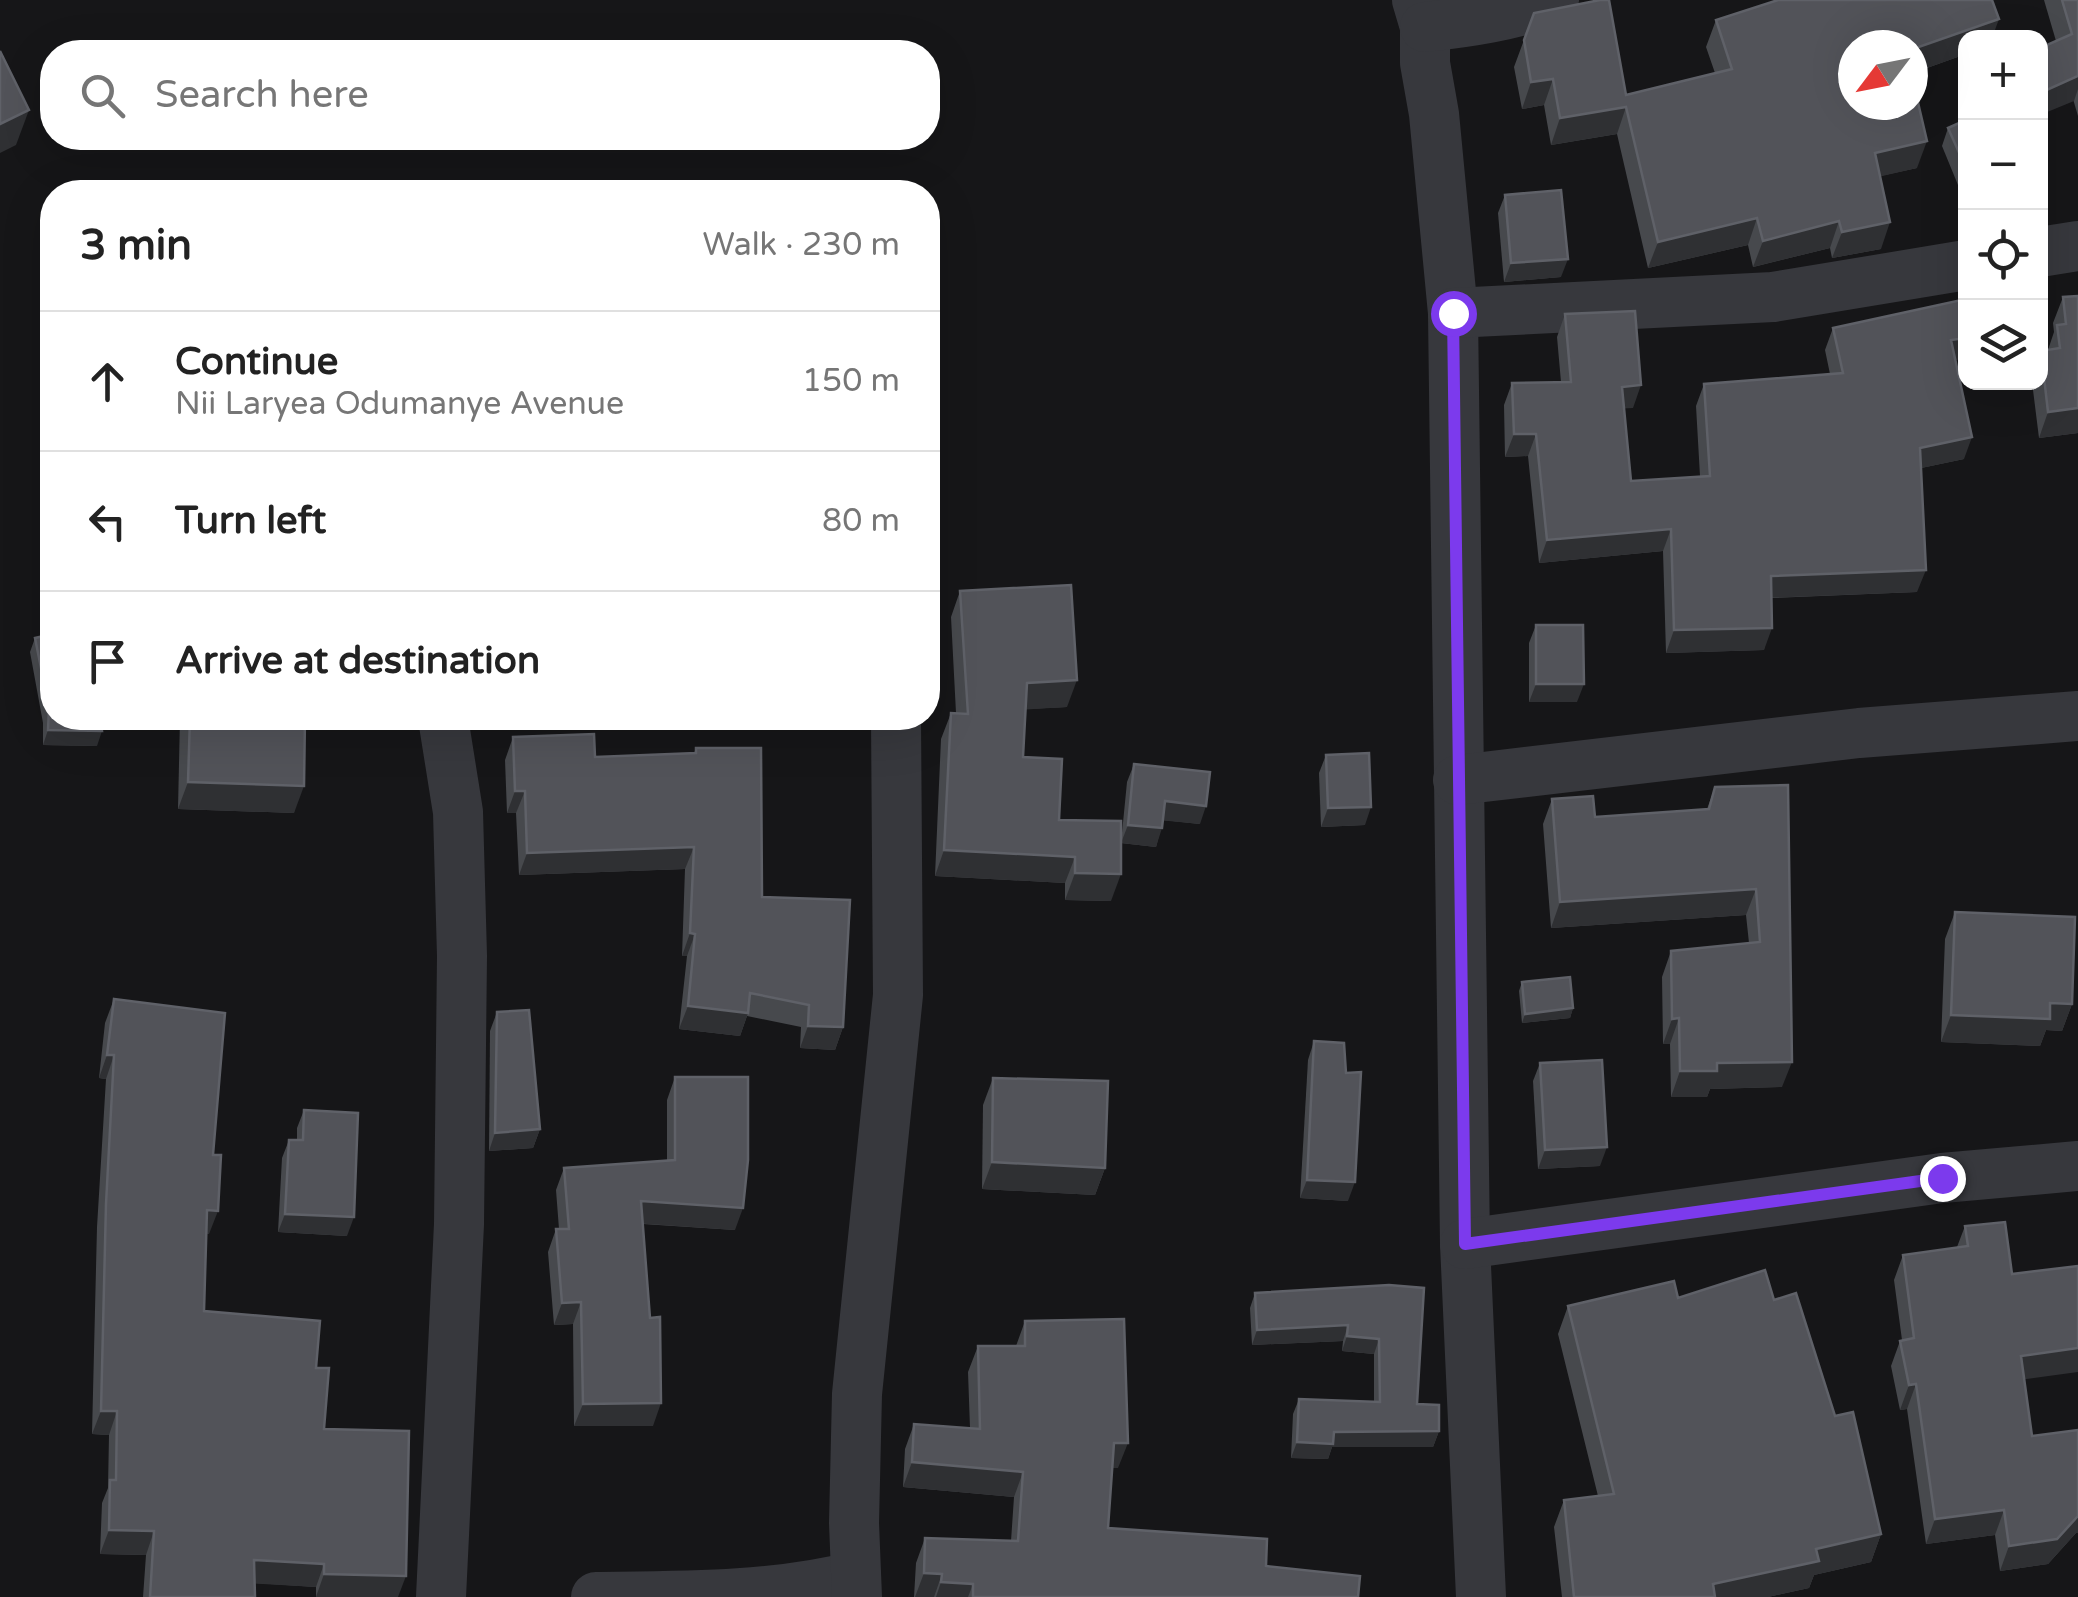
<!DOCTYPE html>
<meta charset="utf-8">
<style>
body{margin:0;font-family:"Varela Round",sans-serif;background:#f6f6f6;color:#222}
.controls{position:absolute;right:30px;top:30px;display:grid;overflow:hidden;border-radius:20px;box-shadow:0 10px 40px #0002}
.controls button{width:90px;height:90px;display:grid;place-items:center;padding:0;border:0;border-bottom:2px solid #e0e0e0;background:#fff;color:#222;font:50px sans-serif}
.compass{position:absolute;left:1838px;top:30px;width:90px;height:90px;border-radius:50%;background:#fff;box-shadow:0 10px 40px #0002;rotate:238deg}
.stop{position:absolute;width:30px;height:30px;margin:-22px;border:8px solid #7c3aed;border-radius:50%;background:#fff}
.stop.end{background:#7c3aed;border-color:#fff;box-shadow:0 2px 10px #0008}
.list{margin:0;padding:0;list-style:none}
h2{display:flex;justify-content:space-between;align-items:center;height:130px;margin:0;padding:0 40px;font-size:42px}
h2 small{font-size:32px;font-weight:400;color:#767676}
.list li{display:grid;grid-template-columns:65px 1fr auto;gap:30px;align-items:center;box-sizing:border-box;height:140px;padding:0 40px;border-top:2px solid #e0e0e0}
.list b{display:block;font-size:38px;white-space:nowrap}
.list p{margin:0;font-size:32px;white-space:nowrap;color:#767676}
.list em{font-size:32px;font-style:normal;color:#767676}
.icon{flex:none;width:55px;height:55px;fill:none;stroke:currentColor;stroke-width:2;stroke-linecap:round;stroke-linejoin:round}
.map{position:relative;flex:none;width:2078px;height:1597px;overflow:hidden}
.search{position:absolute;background:#fff;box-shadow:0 10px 40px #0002;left:40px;top:40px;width:900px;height:110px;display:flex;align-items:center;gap:25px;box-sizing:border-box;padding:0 35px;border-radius:40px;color:#767676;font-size:38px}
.panel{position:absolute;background:#fff;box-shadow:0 10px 40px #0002;left:40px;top:180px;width:900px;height:550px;border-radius:40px}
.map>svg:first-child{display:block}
</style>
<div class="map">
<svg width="2078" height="1597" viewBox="0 0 2078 1597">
<rect width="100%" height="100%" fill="#161618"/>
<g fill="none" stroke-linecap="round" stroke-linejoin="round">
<g stroke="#37383d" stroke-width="50">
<path d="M1417,0L1425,27V63L1434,114L1453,313L1465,1244L1481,1597"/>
<path d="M1425,27C1469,22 1512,16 1554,0"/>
<path d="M2040,252L2078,246"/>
<path d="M1453,313L1773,297L1966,265"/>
<path d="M1458,780L1859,733L2078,716"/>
<path d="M1465,1244L1942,1178L2078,1166"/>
<path d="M441,1597L459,1224L462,956L458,812L443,718"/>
<path d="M596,1597C683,1596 772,1597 856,1576"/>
<path d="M857,1597L854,1523L857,1394L898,995L896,718"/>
</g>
</g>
<g fill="#47494d">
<path d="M2044,0H2078V116L2056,41Z"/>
<path d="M1534,13L1626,95L1715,73L1706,47L1716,20L1966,38V54L1913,73L1853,45L1917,168L1880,176L1881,249L1832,258L1830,248L1753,267L1748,245L1648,268L1617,134L1551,145L1544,105L1522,109L1514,67Z"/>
<path d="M1966,120V181L1958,185L1942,146L1948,128Z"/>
<path d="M1505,195L1561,277L1504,282L1498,213Z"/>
<path d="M2063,297L2078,433L2039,438L2032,382H2040V352L2048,350L2054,332L2053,323Z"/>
<path d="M1565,314L1633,408H1624L1631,481L1700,476L1696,406L1704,384L1830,374L1825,350L1833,328L1956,360L1964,459L1921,468L1917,592L1771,598L1764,650L1666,653L1663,551L1539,563L1528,456L1505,457L1504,405L1512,383L1561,382L1557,337Z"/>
<path d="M960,591L1067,707L1026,709L1023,757L1059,820L1111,901L1065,900V883L935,876L941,739L951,713H956L951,617Z"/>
<path d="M1536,625L1577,702H1529V643Z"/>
<path d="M35,638L97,746L43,745V723L30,652Z"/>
<path d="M180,718H305L294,813L178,809Z"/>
<path d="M513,737L595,757L694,753L696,748L762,897L843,1027L835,1050L800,1048L801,1027L747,1016L740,1036L679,1029L687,956H682L685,869L519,875L516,813H507L505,760Z"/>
<path d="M1326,755L1365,825L1321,827L1319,773Z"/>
<path d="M1134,764L1200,824L1163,820L1156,847L1121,843L1127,782Z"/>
<path d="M1788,785L1782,1087L1710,1089L1707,1097H1671L1670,1044H1663L1662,977L1671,951L1749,943L1746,915L1551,928L1543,824L1552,799L1595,817L1707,809L1715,787Z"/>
<path d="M1955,912L2072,1004L2062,1031L2046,1030L2040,1046L1941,1042L1945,939Z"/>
<path d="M1522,982L1573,1008L1570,1018L1522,1023L1519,991Z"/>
<path d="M114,999L213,1155L209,1234H207L204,1311L316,1368L324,1429L398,1597H316V1587L255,1583V1597H143L146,1555L100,1554L102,1503L108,1488L109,1435L92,1434L97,1227L106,1079L99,1078L105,1023Z"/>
<path d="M497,1012L540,1129L533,1148L489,1151L490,1031Z"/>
<path d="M1314,1041L1348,1201L1300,1198L1308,1060Z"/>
<path d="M1540,1063L1600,1166L1538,1169L1533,1081Z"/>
<path d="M675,1077L735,1230L643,1224L653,1426H574L573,1324L554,1325L548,1252L556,1229H559L556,1190L564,1168L667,1160V1100Z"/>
<path d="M993,1078L1105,1168L1095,1195L982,1189L983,1105Z"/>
<path d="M304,1110L347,1236L278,1232L282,1158L289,1140H297V1128Z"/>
<path d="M1965,1226L2024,1379L2032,1436L2078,1430V1533H2076L2048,1564L2000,1571L1995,1535L1926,1544L1907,1409L1900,1410L1891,1366L1900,1341L1902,1340L1894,1280L1903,1255L1957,1247Z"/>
<path d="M1389,1285L1417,1404L1439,1431L1433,1447H1332L1328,1459L1291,1458L1293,1414L1299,1399L1374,1402V1354L1342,1351L1343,1341L1252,1345L1250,1308L1255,1293Z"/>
<path d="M1678,1298L1774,1300L1835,1416L1881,1534L1871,1562L1814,1575L1809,1588L1768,1597H1562L1554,1527L1564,1500L1598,1496L1558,1334L1568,1306Z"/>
<path d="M1025,1321L1118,1468H1112L1108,1528L1266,1566L1358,1597H914L916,1563L925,1538L1011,1541L1014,1497L903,1487L905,1449L914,1424L970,1428L968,1372L978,1346H1016Z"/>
</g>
<g fill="#2f3033">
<path d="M1999,19L1992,38H1966V54L1913,73V49Z"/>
<path d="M2078,76V89L2074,101L2040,115V93Z"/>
<path d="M1553,79L1544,105L1522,109L1531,82Z"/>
<path d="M1626,107L1617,134L1551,145L1560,118Z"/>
<path d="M29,110L16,145L0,153V124Z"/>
<path d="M1927,141L1917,168L1865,180L1875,153Z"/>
<path d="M1965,166L1966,181L1958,185Z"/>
<path d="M1757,218L1748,245L1648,268L1658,242Z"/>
<path d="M1839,221L1830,248L1753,267L1763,241Z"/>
<path d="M1890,222L1881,249L1832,258L1842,232Z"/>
<path d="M1568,259L1561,277L1504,282L1511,263Z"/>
<path d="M1966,338V358L1943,363L1951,340Z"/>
<path d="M1641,385L1633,408L1613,409L1622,387Z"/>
<path d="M2078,408V433L2039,438L2048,412Z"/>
<path d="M1514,434H1536L1528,456L1505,457Z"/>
<path d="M1972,437L1964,459L1912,470L1920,448Z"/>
<path d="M1671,529L1663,551L1539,563L1547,540Z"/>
<path d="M1926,570L1917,592L1762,598L1771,576Z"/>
<path d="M1772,628L1764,650L1666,653L1674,630Z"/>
<path d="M1077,680L1067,707L1018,710L1027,683Z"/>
<path d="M1536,684H1584L1577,702H1529Z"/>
<path d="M48,730L102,731L97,746L43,745Z"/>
<path d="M188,782L304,786L294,813L178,809Z"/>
<path d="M515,791H525L516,813H507Z"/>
<path d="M1165,801L1206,806L1200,824L1158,820Z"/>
<path d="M1371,807L1365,825L1321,827L1328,808Z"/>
<path d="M1128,825L1162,828L1156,847L1121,843Z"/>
<path d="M694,847L685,869L519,875L527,853Z"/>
<path d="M944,850L1075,857L1065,883L935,876Z"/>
<path d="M1075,873L1121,874L1111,901L1065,900Z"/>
<path d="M1756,889L1746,915L1551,928L1560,902Z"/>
<path d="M690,933L695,934L687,956H682Z"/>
<path d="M2050,1003L2072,1004L2062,1031L2046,1030L2040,1046L1941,1042L1951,1015Z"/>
<path d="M688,1006L748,1013L740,1036L679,1029Z"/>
<path d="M1573,1008L1570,1018L1522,1023L1525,1014Z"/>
<path d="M1679,1018L1670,1044H1663L1672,1019Z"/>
<path d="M808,1026L843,1027L835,1050L800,1048Z"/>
<path d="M107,1055H114L106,1079L99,1078Z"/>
<path d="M1792,1062L1782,1087L1710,1089L1707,1097H1671L1680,1071L1717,1063Z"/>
<path d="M540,1129L533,1148L489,1151L495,1133Z"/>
<path d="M1607,1147L1600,1166L1538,1169L1545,1150Z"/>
<path d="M992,1162L1105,1168L1095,1195L982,1189Z"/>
<path d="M1307,1180L1355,1182L1348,1201L1300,1198Z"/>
<path d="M641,1201L743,1208L735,1230L633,1223Z"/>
<path d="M207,1210L218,1211L209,1234H199Z"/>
<path d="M285,1214L354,1217L347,1236L278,1232Z"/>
<path d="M581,1302L573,1324L554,1325L562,1303Z"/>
<path d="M1348,1325L1343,1341L1252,1345L1257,1330Z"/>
<path d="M1347,1336L1379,1339L1374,1354L1342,1351Z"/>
<path d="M2078,1348V1372L2012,1381L2021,1356Z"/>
<path d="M1916,1384L1907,1409L1900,1410L1909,1385Z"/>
<path d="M661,1403L653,1426H574L583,1404Z"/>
<path d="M101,1411H117L109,1435L92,1434Z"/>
<path d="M1439,1431L1433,1447H1332L1328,1459L1291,1458L1297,1442L1334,1432Z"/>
<path d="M1114,1443H1128L1118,1468H1105Z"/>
<path d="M912,1462L1023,1472L1014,1497L903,1487Z"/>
<path d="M2004,1510L1995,1535L1926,1544L1935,1519Z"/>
<path d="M2078,1516V1533H2076L2048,1564L2000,1571L2009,1546Z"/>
<path d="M109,1530L154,1531L146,1555L100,1554Z"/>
<path d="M1881,1534L1871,1562L1814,1575L1809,1588L1768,1597H1709L1713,1584L1816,1549Z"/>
<path d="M254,1560L324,1564L316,1587L246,1583Z"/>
<path d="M924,1573L942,1574L934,1597H915Z"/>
<path d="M324,1574L406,1576L398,1597H316Z"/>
<path d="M941,1582L973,1584L968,1597H936Z"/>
</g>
<g fill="#525359" stroke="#5f6168" stroke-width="2.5">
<path d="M1600,0H1609L1626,95L1732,69L1716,20L1778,0H1992L1999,19L1913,49V45H1853V105H1913V81L1927,141L1875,153L1890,222L1842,232L1839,221L1763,241L1757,218L1658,242L1626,107L1560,118L1553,79L1531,82L1524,40L1534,13Z"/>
<path d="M2062,0H2078V76L2040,93V48L2072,34Z"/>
<path d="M0,51L29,110L0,124Z"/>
<path d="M1966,120V166H1965L1948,128Z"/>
<path d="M1561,190L1568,259L1511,263L1505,195Z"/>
<path d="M2078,296V408L2048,412L2041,351L2060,348L2057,325L2066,324L2063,297Z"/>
<path d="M1966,299V338L1951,340L1972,437L1920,448L1926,570L1771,576L1772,628L1674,630L1671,529L1547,540L1536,434H1514L1512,383L1571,382L1565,314L1635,311L1641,385L1622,387L1631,481L1710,476L1704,384L1843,373L1833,328Z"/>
<path d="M1071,585L1077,680L1027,683L1023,757L1062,759L1059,820L1121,821V874L1075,873V857L944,850L951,713L968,714L960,591Z"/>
<path d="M1536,625H1583L1584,684H1536Z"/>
<path d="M52,634V718H100L102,731L48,730L49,708L35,638Z"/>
<path d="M190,718H305L304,786L188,782Z"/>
<path d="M594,734L595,757L696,753V748H761L762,897L850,900L843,1027L808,1026L809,1005L750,993L748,1013L688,1006L695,934L690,933L694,847L527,853L525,791H515L513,737Z"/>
<path d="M1369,753L1371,807L1328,808L1326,755Z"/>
<path d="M1134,764L1210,772L1206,806L1165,801L1162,828L1128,825Z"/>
<path d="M1788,785L1792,1062L1717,1063V1071H1680L1679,1018L1672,1019L1671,951L1760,942L1756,889L1560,902L1552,799L1593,796L1595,817L1709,809L1715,787Z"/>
<path d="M1955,912L2075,917L2072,1004L2050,1003V1019L1951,1015Z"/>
<path d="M1570,977L1573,1008L1525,1014L1522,982Z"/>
<path d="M114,999L225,1013L213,1155H221L218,1211L207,1210L204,1311L320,1321L316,1368H329L324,1429L409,1431L406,1576L324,1574V1564L254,1560L255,1597H150L154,1531L109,1530L110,1480H116L117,1411H101L106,1204L114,1055H107Z"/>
<path d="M529,1010L540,1129L495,1133L497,1012Z"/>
<path d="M1314,1041L1344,1043L1346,1073L1361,1072L1355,1182L1307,1180Z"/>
<path d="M1602,1060L1607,1147L1545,1150L1540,1063Z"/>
<path d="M675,1077H748V1160L743,1208L641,1201L650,1318L660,1317L661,1403L583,1404L581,1302L562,1303L556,1229H569L564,1168L675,1160Z"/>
<path d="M993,1078L1108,1081L1105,1168L992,1162Z"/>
<path d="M304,1110L358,1113L354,1217L285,1214L289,1140H303Z"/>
<path d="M2005,1222L2012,1274L2078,1266V1348L2021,1356L2032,1436L2078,1430V1516L2057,1539L2009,1546L2004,1510L1935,1519L1916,1384L1909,1385L1900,1341L1914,1338L1903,1255L1968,1246L1965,1226Z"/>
<path d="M1765,1270L1774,1300L1796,1293L1835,1416L1853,1412L1881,1534L1816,1549L1819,1561L1713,1584L1715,1597H1574L1564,1500L1614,1494L1568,1306L1674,1281L1678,1298Z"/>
<path d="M1389,1285L1424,1288L1417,1404L1439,1405V1431L1334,1432L1333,1444L1297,1442L1299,1399L1380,1402L1379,1339L1347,1336L1348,1325L1257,1330L1255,1293Z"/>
<path d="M1124,1319L1128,1443H1114L1108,1528L1267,1539L1266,1566L1360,1576L1358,1597H973V1584L941,1582L942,1574L924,1573L925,1538L1018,1541L1023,1472L912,1462L914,1424L980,1429L978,1346H1025V1321Z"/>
</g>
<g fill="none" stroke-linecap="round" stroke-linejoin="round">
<path stroke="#7c3aed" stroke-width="12" d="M1453,313L1465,1244L1942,1178"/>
</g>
</svg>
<div class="controls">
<button>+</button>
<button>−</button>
<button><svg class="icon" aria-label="locate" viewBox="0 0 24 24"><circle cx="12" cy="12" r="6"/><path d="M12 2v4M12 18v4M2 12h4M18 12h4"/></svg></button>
<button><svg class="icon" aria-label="layers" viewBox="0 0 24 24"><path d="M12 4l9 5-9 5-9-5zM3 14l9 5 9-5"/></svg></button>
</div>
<svg class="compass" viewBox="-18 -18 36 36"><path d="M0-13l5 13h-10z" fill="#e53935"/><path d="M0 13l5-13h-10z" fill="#767676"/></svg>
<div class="stop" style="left:1453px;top:313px"></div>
<div class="stop end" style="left:1942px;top:1178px"></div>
<div class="search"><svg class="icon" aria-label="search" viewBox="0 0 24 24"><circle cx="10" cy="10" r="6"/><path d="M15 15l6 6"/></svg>Search here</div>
<section class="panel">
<h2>3 min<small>Walk · 230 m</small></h2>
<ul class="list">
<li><svg class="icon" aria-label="ahead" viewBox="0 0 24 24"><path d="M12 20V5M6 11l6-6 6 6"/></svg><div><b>Continue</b><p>Nii Laryea Odumanye Avenue</p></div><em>150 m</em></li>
<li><svg class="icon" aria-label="left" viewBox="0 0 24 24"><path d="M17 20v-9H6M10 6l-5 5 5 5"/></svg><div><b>Turn left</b></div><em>80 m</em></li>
<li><svg class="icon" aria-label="arrive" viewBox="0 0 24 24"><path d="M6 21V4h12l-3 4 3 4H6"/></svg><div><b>Arrive at destination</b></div></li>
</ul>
</section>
</div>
